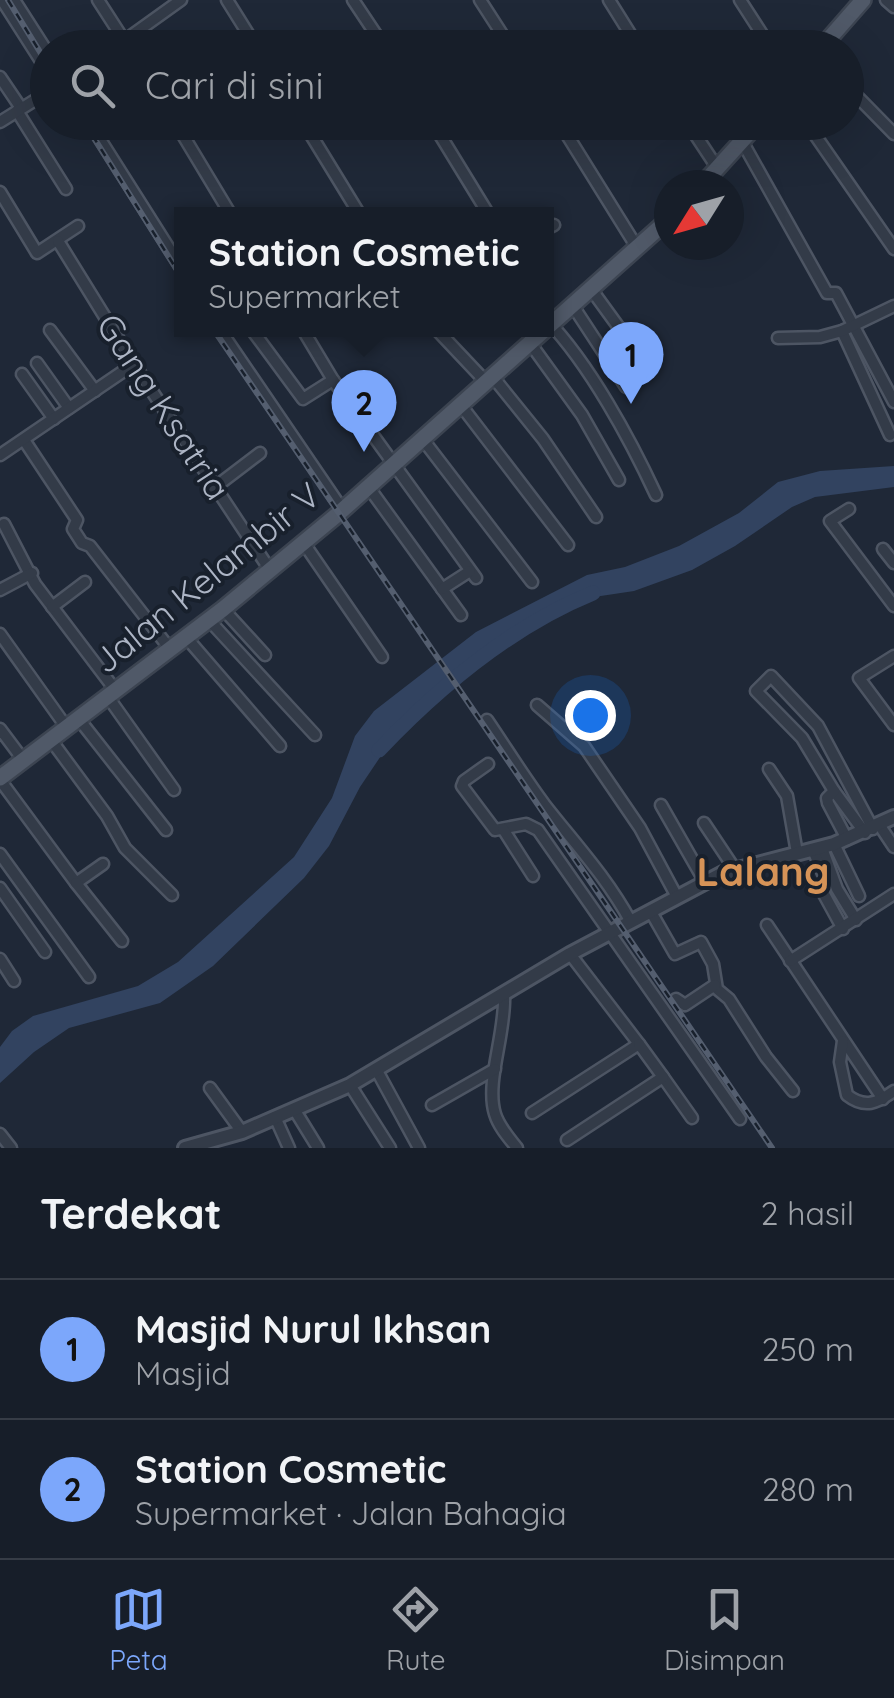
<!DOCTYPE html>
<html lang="id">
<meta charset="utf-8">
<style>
body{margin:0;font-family:Quicksand,sans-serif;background:#242b35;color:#f1f3f6}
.compass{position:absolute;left:654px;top:170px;width:90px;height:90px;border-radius:50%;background:#171e29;box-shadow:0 10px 40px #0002;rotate:233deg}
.you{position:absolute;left:590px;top:715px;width:35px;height:35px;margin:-25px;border:8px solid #fff;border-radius:50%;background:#1a73e8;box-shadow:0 0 0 15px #1a73e833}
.badge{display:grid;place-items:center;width:65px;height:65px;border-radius:50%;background:#7ca7fb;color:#111;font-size:32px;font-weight:700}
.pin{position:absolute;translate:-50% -82px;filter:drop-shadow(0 2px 5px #0008)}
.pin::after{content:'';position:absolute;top:52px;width:35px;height:30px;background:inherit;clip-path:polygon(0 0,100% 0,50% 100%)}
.popup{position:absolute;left:174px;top:207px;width:380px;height:130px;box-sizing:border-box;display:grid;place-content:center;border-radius:0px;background:#171e29;filter:drop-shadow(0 2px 8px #0005);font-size:32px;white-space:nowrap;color:#9ea2a8}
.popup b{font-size:38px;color:#f1f3f6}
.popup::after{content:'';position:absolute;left:50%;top:100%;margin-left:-20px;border:20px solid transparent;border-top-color:#171e29}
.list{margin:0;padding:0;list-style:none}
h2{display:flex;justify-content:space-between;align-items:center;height:130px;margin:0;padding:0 40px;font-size:42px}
h2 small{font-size:32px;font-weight:400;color:#9ea2a8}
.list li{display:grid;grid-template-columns:65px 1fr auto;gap:30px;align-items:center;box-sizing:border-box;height:140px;padding:0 40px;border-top:2px solid #363c46}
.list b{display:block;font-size:38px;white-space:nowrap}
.list p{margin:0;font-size:32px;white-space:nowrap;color:#9ea2a8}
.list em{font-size:32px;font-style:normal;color:#9ea2a8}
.icon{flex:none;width:55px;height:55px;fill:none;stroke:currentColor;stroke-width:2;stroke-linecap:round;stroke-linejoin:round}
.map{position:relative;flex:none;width:894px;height:1148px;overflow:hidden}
.search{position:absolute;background:#171e29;box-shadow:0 10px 40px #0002;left:30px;right:30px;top:30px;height:110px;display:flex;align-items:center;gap:25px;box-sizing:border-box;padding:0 35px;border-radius:55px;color:#9ea2a8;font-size:38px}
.sheet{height:410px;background:#171e29}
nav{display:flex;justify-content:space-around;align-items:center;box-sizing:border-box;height:140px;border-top:2px solid #363c46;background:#171e29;font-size:28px;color:#9ea2a8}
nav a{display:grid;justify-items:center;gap:5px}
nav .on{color:#7ca7fb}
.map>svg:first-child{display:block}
</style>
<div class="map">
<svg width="894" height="1148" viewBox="0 0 894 1148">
<rect width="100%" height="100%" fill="#1f2837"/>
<path fill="#324360" d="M894,466V487L815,497L792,507L735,546L692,570L634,591L574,600L533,622L470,667L397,732L360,787L329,846L304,878L213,966L160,1003L69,1028L34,1052L0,1083V1047L12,1031L33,1016L138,986L178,962L294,857L332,798L355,736L374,711L476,632L587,575L625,567L679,546L739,513L778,482L820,471Z"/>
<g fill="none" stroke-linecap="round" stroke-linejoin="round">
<path stroke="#324360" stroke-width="15" d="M379,750C439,687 512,626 593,593"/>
<g stroke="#4d5563" stroke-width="15">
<g id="minor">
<path d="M2,0L48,72"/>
<path d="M14,0L48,53"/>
<path d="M98,0L129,48"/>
<path d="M227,0L257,48"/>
<path d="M353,0L385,48"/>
<path d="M480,0L511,48"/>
<path d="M609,0L639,48"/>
<path d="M740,0L771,48"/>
<path d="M886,0L894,7"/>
<path d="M114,48L181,0"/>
<path d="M0,77L21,108"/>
<path d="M846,85L894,134"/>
<path d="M17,111L66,189"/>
<path d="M0,122L48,92"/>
<path d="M89,122L182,269"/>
<path d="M175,122L231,215"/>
<path d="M303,122L360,215"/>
<path d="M432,122L489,215"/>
<path d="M559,122L638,249"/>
<path d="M687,122L718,169"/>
<path d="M806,122L894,249"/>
<path d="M743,143L827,293H836L894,402"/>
<path d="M0,192L37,253L78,226"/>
<path d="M546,229L554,225"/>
<path d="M58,241L134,364L270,570"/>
<path d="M591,289L636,351L632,360L641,374"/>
<path d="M573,306L626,387"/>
<path d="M547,320C590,365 630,439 656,495"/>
<path d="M50,330L95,391"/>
<path d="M220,330L342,509"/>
<path d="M252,330L303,399L333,380"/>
<path d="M303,330L333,380L476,578"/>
<path d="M437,330L486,382"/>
<path d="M842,331L890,435"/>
<path d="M778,338L820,337L842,331L894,306"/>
<path d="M530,343L582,415L619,480"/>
<path d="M37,363L69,408"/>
<path d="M22,374L54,419"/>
<path d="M493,377L543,439L596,517"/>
<path d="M460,404L568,545"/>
<path d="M421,437L532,582"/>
<path d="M24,440L77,520L73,529L82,543L90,546L170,649"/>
<path d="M0,455L134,364"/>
<path d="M367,485L461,615"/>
<path d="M214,488L260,453"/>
<path d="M849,509L830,521L894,606"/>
<path d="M4,524L35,584L116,691"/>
<path d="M303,542L382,657"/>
<path d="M883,549L894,563"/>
<path d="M442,589L470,571"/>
<path d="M0,590L32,573"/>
<path d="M52,607L85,582"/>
<path d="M223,609L265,655"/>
<path d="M208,619L315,735"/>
<path d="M0,634L67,728"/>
<path d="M185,636L280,746"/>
<path d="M894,656L859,678L894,725"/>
<path d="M108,697L174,790"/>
<path d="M537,705L584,746L640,828L677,897"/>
<path d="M78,718L166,830"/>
<path d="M487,720C506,748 524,777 544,804C576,845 605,875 631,922"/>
<path d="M0,729L24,761"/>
<path d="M51,740L107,816L125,848L172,895"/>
<path d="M488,764L464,781L462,786L495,830L526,824L538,830L740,1119"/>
<path d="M769,769L787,796L797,853"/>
<path d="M0,780L76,883L103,864"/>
<path d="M834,791L865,833"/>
<path d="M661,805L705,882"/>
<path d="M704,823L734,868"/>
<path d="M880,826L894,847"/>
<path d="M503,829L533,876"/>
<path d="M847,839L828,803L827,798L834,791L802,738L756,691L771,676L818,726L873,829"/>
<path d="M834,844L859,896"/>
<path d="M822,848L837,889L856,920"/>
<path d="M813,850L827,883L820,887L843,929"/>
<path d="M0,854L89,977"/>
<path d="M76,883L122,941"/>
<path d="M0,888L45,952"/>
<path d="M651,912L675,954L701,942L713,964L717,989L729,999L766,1057L793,1091"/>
<path d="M767,925L883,1099"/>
<path d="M0,959L14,981"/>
<path d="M790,961L894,894"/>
<path d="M504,995C506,1033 485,1082 495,1114C499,1127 509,1138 517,1148"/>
<path d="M676,999L685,1005L715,985"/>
<path d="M843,1041L840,1062L847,1095C865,1109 877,1103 894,1091"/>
<path d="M376,1069L419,1148"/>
<path d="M663,1077L692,1118"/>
<path d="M350,1085L390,1148"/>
<path d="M210,1088L242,1132"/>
<path d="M432,1105L495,1069"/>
<path d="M294,1109L318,1148"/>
<path d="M532,1113L639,1044L570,954"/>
<path d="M275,1117L289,1148"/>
<path d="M0,1134L11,1148"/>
<path d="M567,1140L663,1077L639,1044"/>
</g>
</g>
<g stroke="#4d5563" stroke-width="18">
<path id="tertiary" d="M185,1148L242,1132L350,1085L570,954L723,873L834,844L894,817"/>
</g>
<g stroke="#3c4451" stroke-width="20">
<g id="primary">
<path d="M821,48L863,0"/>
<path d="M702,185L759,122"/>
<path d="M0,778L223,609L338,514L669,219"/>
</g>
</g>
<use href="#minor" stroke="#333b48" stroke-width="10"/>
<use href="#tertiary" stroke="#333b48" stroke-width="12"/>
<use href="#primary" stroke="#505968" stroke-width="15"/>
<g stroke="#545e6f" stroke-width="6">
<g id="rail">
<path d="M8,0L48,65"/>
<path d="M84,122L182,278"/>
<path d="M214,330L772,1148"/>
</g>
</g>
<use href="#rail" stroke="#18202c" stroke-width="2.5" stroke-dasharray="8" stroke-linecap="butt"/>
</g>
<g text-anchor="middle" stroke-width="8" stroke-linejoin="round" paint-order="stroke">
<g font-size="35" fill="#adb5c5" stroke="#18202c">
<text transform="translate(163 407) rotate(57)" y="12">Gang Ksatria</text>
<text transform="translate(207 578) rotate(-39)" y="12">Jalan Kelambir V</text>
</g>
<g font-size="40" font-weight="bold" fill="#d69357" stroke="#18202c">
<text x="763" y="886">Lalang</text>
</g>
</g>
</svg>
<svg class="compass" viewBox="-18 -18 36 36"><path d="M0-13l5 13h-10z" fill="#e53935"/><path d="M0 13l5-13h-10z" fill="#9ea2a8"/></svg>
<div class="you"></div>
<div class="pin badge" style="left:631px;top:404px">1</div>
<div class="pin badge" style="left:364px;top:452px">2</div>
<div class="popup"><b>Station Cosmetic</b>Supermarket</div>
<div class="search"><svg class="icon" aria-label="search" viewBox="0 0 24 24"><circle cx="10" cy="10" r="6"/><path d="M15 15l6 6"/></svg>Cari di sini</div>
</div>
<section class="sheet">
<h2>Terdekat<small>2 hasil</small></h2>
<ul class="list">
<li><span class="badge">1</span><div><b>Masjid Nurul Ikhsan</b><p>Masjid</p></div><em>250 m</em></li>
<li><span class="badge">2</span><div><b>Station Cosmetic</b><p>Supermarket · Jalan Bahagia</p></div><em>280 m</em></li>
</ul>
</section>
<nav>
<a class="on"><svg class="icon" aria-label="map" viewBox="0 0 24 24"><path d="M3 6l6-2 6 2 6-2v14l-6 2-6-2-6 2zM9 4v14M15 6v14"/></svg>Peta</a>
<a><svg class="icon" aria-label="directions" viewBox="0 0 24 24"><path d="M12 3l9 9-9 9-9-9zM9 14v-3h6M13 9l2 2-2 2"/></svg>Rute</a>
<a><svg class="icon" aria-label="saved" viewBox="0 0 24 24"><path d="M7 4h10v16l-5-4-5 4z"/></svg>Disimpan</a>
</nav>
